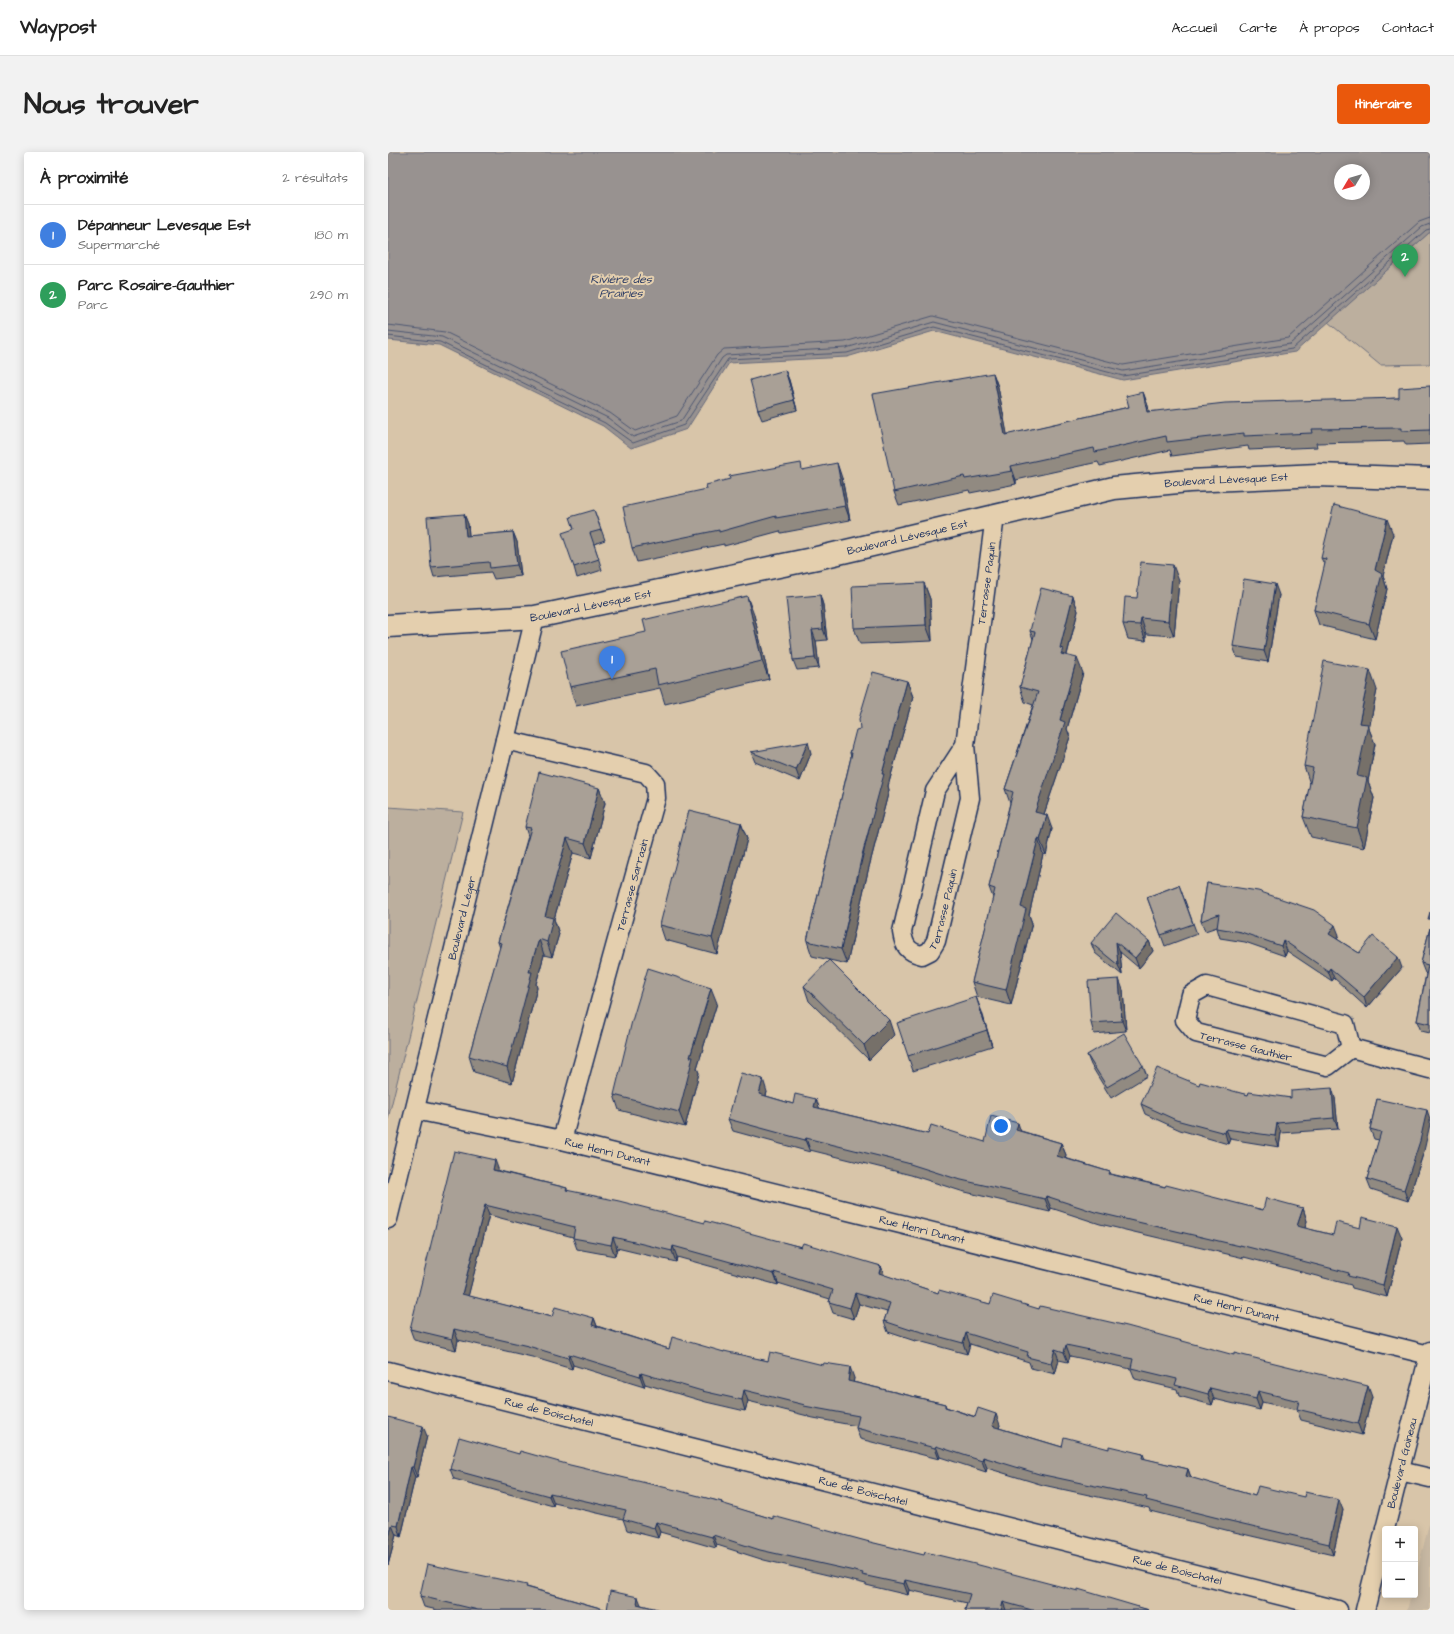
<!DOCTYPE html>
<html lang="fr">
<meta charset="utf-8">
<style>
body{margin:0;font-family:"Architects Daughter",sans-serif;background:#f2f2f2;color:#222}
.controls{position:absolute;right:12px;bottom:12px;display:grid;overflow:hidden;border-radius:4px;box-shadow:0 2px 10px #0003}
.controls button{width:36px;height:36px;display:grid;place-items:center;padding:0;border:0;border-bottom:1px solid #e0e0e0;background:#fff;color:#222;font:20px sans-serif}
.compass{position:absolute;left:946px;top:12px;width:36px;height:36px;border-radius:50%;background:#fff;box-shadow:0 2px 10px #0003;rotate:232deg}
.you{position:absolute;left:613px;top:974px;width:14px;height:14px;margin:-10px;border:3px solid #fff;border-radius:50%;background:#1a73e8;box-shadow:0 0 0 6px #1a73e833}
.badge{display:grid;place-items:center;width:26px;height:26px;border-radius:50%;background:#ea580c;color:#fff;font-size:13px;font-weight:700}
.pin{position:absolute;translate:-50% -33px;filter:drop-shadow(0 1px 2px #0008)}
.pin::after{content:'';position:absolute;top:21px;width:14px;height:12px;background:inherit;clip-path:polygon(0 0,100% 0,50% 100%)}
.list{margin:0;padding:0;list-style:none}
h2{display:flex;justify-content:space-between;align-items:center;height:52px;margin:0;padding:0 16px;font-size:17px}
h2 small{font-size:13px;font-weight:400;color:#767676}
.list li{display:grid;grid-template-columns:26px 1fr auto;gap:12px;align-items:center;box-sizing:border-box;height:60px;padding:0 16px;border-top:1px solid #e0e0e0}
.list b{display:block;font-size:15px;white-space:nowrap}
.list p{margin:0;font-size:13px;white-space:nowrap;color:#767676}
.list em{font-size:13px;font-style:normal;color:#767676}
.map{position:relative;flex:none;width:1042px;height:1458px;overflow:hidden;border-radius:4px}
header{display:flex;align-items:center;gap:24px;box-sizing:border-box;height:56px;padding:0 20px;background:#fff;border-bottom:1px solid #e0e0e0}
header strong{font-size:19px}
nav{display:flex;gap:22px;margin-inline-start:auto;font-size:14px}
.intro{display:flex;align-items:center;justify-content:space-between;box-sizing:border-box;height:96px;padding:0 24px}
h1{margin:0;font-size:28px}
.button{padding:10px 18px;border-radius:4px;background:#ea580c;color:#fff;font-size:14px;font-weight:700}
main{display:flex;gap:24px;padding:0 24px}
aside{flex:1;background:#fff;border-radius:4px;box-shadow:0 2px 10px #0003}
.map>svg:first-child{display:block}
</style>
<header>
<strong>Waypost</strong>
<nav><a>Accueil</a><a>Carte</a><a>À propos</a><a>Contact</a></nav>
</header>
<div class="intro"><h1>Nous trouver</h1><a class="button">Itinéraire</a></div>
<main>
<aside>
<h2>À proximité<small>2 résultats</small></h2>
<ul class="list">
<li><span class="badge" style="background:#3f7fe0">1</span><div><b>Dépanneur Levesque Est</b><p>Supermarché</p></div><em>180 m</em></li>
<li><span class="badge" style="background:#2e9e5b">2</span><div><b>Parc Rosaire-Gauthier</b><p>Parc</p></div><em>290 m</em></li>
</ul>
</aside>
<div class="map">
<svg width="1042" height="1458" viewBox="0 0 1042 1458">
<rect width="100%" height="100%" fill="#d8c5a9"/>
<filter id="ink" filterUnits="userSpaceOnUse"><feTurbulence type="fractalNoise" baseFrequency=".025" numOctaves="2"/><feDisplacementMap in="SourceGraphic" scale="8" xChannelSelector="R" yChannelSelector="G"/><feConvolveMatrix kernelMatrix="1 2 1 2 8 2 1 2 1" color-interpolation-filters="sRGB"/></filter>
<g filter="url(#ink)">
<path fill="#c6b7a2" d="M1042,1368V1458H1019L1023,1443H1027V1428Z"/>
<g fill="#bcaf9e" stroke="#6c6f7e">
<path d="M1042,80V212L992,213L940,170Z"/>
<path d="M0,655L75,660L0,967Z"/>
</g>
<path fill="#989290" stroke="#666a7c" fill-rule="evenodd" d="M0,0H1042V80L907,200L735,228L546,179L459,205L341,211L299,277L243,296L215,274L51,193L0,188ZM952,18H976V42H952Z"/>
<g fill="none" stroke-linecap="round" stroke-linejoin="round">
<g stroke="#4d5772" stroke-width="1">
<path d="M0,173L57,180L222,261L247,279L289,264L329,203L336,197L457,190L545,164L735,213L900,186L1031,70L1042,66"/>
<path d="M0,179L54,185L220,266L245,285L293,269L334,206L338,203L458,196L546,170L735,219L902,192L1034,75L1042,72"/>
<path d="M0,184L52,190L217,271L245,291L296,273L340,207L459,201L546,175L735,224L904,197L1038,78L1042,77"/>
</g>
<g stroke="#1b2f5e" stroke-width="21">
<g id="minor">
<path d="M117,588L258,621L267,631L268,646L174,988"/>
<path id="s1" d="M577,593L547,639L514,780C516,794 520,800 534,803L542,799L548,789L582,646L577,593L607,364"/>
<path d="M819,834L957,872L963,896L940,914L808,881L797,868L803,843Z"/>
<path d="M963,896L1042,917"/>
<path id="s2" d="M27,958L174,988L1041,1203"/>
<path id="s3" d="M0,1067L147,465"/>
<path id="s4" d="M0,1219L950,1458"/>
<path d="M1012,1319L1042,1326"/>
<path id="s5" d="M997,1377L1042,1199"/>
<path d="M977,1458L997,1378"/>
</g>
</g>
<g stroke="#1b2f5e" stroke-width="25">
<g id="tertiary">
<path id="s6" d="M0,474L147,465L429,406L726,336L801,329L930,323L1042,327"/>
</g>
</g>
<use href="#minor" stroke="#e4cfae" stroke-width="18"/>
<use href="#tertiary" stroke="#e4cfae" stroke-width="22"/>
</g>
<g fill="#918a81" stroke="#1b2f5e">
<path d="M397,218L401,228L409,258L374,268L370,258Z"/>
<path d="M605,221L610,235L619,283L741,255L755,240L760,254L761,260L1011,246L1042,234V292L1018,293L1016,289L928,291L929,295L861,298L860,294L784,304L782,298L712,314L710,310L628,328V332L582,341L581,338L511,353L506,340Z"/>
<path d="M416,318L454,326L462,368L393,381L392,379L336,394V392L249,410L244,396Z"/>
<path d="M206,358L217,388L206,392L214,418L189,426L186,415V377Z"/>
<path d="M76,362L80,372L81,384L125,380L129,390L133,424L106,427L103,420L46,425L43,415Z"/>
<path d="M1005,382L995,424L999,437L987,487L931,473L926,458L937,414L933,406Z"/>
<path d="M791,429L786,484L758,482V489L740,487L735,472L749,446Z"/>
<path d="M536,431L542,447L544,489L472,492L466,476Z"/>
<path d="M432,443L435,453L439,488L428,489L431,516L409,518L405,508Z"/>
<path d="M891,443L880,510L849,505L845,494Z"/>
<path d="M685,444L690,459L679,503L695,521L679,577L682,585L656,662L664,677L658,703L655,702L641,763L644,771L623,853L589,845L584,830L605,746L601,735L622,651L617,637L645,553L637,550L632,535L645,487L642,479Z"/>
<path d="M366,463L381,527L277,552L272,536L188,554L182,535Z"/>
<path d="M519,529L525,545L500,634L501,638L480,719L459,812L424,804L419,789L463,605L462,601L472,577Z"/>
<path d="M989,538L981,577L987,592L980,629L986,646L976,696L923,685L915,665L922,632L916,614Z"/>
<path d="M363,600L423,601L412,629L367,610Z"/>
<path d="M211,636L217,651L203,706L185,701L166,767L171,782L164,805L156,803L148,832L149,836L124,931L86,920L81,904L112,796L110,790L140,684L137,675Z"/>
<path d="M353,671L359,687L329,802L277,788L272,773Z"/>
<path d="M819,731L951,783L949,787L971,801L1014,816L979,856L946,826L944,829L899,799L897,804L857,790L832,786L829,776V775L817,779L813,769Z"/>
<path d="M791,733L809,782L777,794L759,745Z"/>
<path d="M1042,776V881L1033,879L1029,869L1038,822L1037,821L1033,811Z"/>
<path d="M761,789L765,799L751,816L732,800L734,823L707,801L703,791Z"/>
<path d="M416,834L506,883L481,908L421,849Z"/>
<path d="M735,838L738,879L706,882L703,871Z"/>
<path d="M588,845L604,894L525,919L520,904Z"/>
<path d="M329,851L309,916L311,921L297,975L231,958L226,943Z"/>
<path d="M699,903L755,914L759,924L723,946L703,913Z"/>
<path d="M811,933L860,943L903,946H947L950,977L893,981L891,995L842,987L840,992L792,978L757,962L753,952Z"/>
<path d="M379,940L378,944L405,952L428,947L431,956L540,982L597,990L633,979L673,991L678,1003L677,1006L722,1020L723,1022L875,1058L915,1056L919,1069L917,1076L945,1083L1014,1086L999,1145L964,1136L963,1133L856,1105V1106L712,1072L663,1056L662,1060L573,1039L523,1023L422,998V1000L345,979L340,967Z"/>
<path d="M989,947L1036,999L1020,1049L983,1037L979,1027L991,988L986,987L982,977Z"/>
<path d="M111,1019L179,1036V1039L493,1114L496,1123L550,1141L602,1152L651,1157L984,1245L974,1283L913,1268L909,1258L874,1250L872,1258L826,1247L824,1253L791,1244L789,1237L747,1227L743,1217L682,1204L680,1210L671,1208L667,1222L643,1216L641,1210L582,1192L579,1202L527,1188V1189L500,1180L496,1169L499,1160L471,1152L466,1167L445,1161L441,1150L442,1147L390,1131V1133L289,1105L288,1110L229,1096L227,1104L189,1097L185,1086V1085L101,1063L80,1144L164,1165L206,1166L209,1174L281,1197L336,1200L380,1209L466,1226L465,1230L557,1252L558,1255L612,1273L611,1276L674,1295L721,1297L755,1302L757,1307L800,1317L803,1326L867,1344L955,1358L945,1403L842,1379L762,1359L761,1356L655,1333L599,1316L598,1320L552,1305L551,1307L472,1287L468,1276L469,1274L420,1265V1264L360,1249L357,1259L318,1250L257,1232L256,1235L185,1213L184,1217L144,1205L70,1188L68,1198L26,1188L22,1177Z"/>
<path d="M0,1265L39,1284L29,1325H27L13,1385L8,1383L0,1413Z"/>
<path d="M131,1302L334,1350V1352L385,1367L761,1458H577L579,1451L521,1438L520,1443L478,1433V1432L376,1408L329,1393L328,1396L272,1380L270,1386L239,1378L235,1367L166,1351L165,1354L66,1327L62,1317Z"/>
<path d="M139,1435L219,1458L253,1453L273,1458H50L36,1455L32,1444Z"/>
</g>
<g fill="#767069" stroke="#1b2f5e">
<path d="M397,218L401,228L409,258Z"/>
<path d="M605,221L610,235L622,297L617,283Z"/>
<path d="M755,240L760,254L764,274L759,260Z"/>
<path d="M449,311L454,326L462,368L457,354Z"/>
<path d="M623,314L628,328V332L624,319Z"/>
<path d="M76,362L80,372L82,395L78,384Z"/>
<path d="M999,367L1005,382L995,424L999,437L987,487L981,472L987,418Z"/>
<path d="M125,380L129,390L133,424L129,413Z"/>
<path d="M785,413L791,429L786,484L780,469Z"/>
<path d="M536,431L542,447L544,489L538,473Z"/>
<path d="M887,432L891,443L880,510L876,499Z"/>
<path d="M432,443L435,453L439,488L435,477Z"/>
<path d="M359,444L366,463L381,527L374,509Z"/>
<path d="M685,444L690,459L678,506L679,517L672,496Z"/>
<path d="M753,466L758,482V489L752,473Z"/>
<path d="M424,478L428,489L431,516L427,506Z"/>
<path d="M689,506L695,521L679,577L682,585L652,674L647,660Z"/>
<path d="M982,518L989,538L981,577L987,592L980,629L986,646L976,696L969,676V624L971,571Z"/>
<path d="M519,529L525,545L500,634L501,638L480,719L459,812L453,797L494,622Z"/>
<path d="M420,590L423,601L412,629L408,618Z"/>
<path d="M211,636L217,651L203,706L197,691Z"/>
<path d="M659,663L664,677L658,703L652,688Z"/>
<path d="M353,671L359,687L329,802L324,786Z"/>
<path d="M179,686L185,701L166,767L171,782L164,805L159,790L157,764Z"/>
<path d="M650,687L655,702L641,763L644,771L623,853L618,838L633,755Z"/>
<path d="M947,773L951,783L945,792L941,782Z"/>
<path d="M151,787L156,803L148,832L149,836L124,931L119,915L141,820Z"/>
<path d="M895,788L899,799L897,804L893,794Z"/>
<path d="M761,789L765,799L751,816L747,806Z"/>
<path d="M728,790L732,800L734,823L730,813Z"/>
<path d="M1010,805L1014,816L979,856L976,845Z"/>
<path d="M942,816L946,826L944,829L940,819Z"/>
<path d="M731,827L735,838L738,879L734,869Z"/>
<path d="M323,836L329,851L309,916L311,921L297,975L291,960L302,905Z"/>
<path d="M588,845L594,860L604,894L599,878Z"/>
<path d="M501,868L506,883L481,908L476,893Z"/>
<path d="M375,927L379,940L375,954L371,942Z"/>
<path d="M944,936L947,946L950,977L946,966Z"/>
<path d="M428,947L433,960L426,955Z"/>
<path d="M1039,958L1042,967V972L1036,999L1020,1049L1016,1038Z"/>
<path d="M630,971L634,983L628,978Z"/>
<path d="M889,971L893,981L891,995L887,984Z"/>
<path d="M838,977L842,987L840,992L837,981Z"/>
<path d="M418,986L422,998V1000L417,988Z"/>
<path d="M673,991L678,1003L674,1016L669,1004Z"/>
<path d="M107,1008L111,1019L105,1018Z"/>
<path d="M658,1044L663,1056L662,1060L657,1047Z"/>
<path d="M97,1053L101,1063L78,1153L74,1142Z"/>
<path d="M915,1056L919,1069L914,1086L909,1074Z"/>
<path d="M1009,1074L1014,1086L999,1145L995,1133Z"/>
<path d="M225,1085L229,1096L227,1104L223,1093Z"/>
<path d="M285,1094L289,1105L288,1110L284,1099Z"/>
<path d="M493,1114L497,1125L491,1121Z"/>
<path d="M386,1120L390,1131V1133L386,1122Z"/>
<path d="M467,1141L471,1152L466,1167L462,1156Z"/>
<path d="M206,1166L210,1177L204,1173Z"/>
<path d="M66,1177L70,1188L68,1198L64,1187Z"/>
<path d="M578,1181L582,1192L579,1202L575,1191Z"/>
<path d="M678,1193L682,1204L680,1210L676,1200Z"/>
<path d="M667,1197L671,1208L667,1222L663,1211Z"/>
<path d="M181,1202L185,1213L184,1217L180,1206Z"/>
<path d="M462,1215L466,1226L464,1240L460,1229Z"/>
<path d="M253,1221L257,1232L256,1235L252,1224Z"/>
<path d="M980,1234L984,1245L974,1283L970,1272Z"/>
<path d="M822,1236L826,1247L824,1253L820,1242Z"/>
<path d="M356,1238L360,1249L357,1259L354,1248Z"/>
<path d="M870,1239L874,1250L872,1258L868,1247Z"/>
<path d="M608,1262L612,1273L608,1285L604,1274Z"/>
<path d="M35,1274L39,1284L29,1325L25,1315Z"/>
<path d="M548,1294L552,1305L551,1307L547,1296Z"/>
<path d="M595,1305L599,1316L598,1320L594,1309Z"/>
<path d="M23,1315L27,1325L13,1385L10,1374Z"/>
<path d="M800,1317L804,1328L798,1324Z"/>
<path d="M162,1341L166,1351L165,1354L161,1344Z"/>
<path d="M951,1348L955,1358L945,1403L941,1392Z"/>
<path d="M268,1370L272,1380L270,1386L266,1376Z"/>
<path d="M4,1373L8,1383L0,1413V1389Z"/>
<path d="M325,1383L329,1393L328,1396L324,1385Z"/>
<path d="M517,1428L521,1438L520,1443L516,1432Z"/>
<path d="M250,1445L254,1455L249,1452Z"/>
<path d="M615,1450L618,1458H613Z"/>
</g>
<g fill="#a9a096" stroke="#1b2f5e">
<path d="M397,218L406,248L370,258L362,228Z"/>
<path d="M605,221L617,283L741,255L738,244L755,240L759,260L837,251L1011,246V236L1042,234V278L1013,279V276L923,277L924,281L856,284V281L779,290L778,284L707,300L706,296L623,314L624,319L577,327L576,324L506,340L485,242Z"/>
<path d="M413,311L414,318L449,311L457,354L388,366V364L331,380V378L244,396L235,355L319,337L318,333L342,327L341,324Z"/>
<path d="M946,353L999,367L987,418L994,422L981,472L926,458L938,407L933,406Z"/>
<path d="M206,358L213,378L202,381L211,407L186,415L174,381L186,377L182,365Z"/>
<path d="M76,362L78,384L125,380L129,413L102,416L101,410L43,415L39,365Z"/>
<path d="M753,410L785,413L780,469L753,466L752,473L735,472L737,445L749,446Z"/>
<path d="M856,427L887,432L876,499L845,494Z"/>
<path d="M536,431L538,473L466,476L464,434Z"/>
<path d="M653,436L685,444L672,496L675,497L673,502L689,506L672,568L677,570L647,660L659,663L652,688L650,687L633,755L638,757L618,838L584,830L607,737L601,735L625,640L617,637L650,540L632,535L647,480L642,479Z"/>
<path d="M432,443L435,477L424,478L427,506L405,508L398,446Z"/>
<path d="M359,444L374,509L270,533L267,517L182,535L173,499L258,480L255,468Z"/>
<path d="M936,509L982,518L971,571L980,572L969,624L979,626L969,676L915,665L925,616L916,614Z"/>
<path d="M485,520L519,529L494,622H496L474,703L453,797L419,789L464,601H462L468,578L472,577L471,567Z"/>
<path d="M420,590L408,618L363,600Z"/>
<path d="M151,620L211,636L197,691L179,686L157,764L165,766L159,790L151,787L141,820H144L119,915L81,904L113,791L110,790L143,676L137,675Z"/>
<path d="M301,658L353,671L324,786L272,773Z"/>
<path d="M819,731L870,739L926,758L947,773L941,782L971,801L985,784L1010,805L976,845L942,816L940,819L895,788L893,794L853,780L829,776L831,762L813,769Z"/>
<path d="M791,733L805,772L773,783L759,745Z"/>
<path d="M1042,760V767H1040Z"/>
<path d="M728,761L761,789L747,806L728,790L730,813L703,791Z"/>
<path d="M1042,776V872L1029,869L1040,813L1033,811Z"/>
<path d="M441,808L501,868L476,893L416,834Z"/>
<path d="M260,816L323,836L302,905H305L291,960L226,943L244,869Z"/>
<path d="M731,827L734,869L703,871L700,829Z"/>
<path d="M588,845L599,878L520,904L509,871Z"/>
<path d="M736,881L755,914L719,935L699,903Z"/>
<path d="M769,916L811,933L812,930L860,943L861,940L903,946V939L944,936L946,966L889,971L887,984L838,977L837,981L788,968L753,952Z"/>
<path d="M353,921L375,927L371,942L405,952L407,942L428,947L426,955L540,982L543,973L597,990L603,964L630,971L628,978L673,991L669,1004L722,1020L721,1022L777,1035L778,1033L875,1058L878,1046L915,1056L909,1074L945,1083L948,1070L972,1076L974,1065L1009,1074L995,1133L960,1124L961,1121L852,1093V1094L707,1060L658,1044L657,1047L569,1027L519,1011L418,986L417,988L340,967Z"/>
<path d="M989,947L1039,958L1032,989L1016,1038L979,1027L993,980L982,977Z"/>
<path d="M66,999L107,1008L105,1018L179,1036L178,1038L231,1049L317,1071V1069L413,1095L415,1091L493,1114L491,1121L550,1141L551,1138L602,1152L605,1143L651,1157L652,1154L739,1174L846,1203V1201L980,1234L970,1272L909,1257L911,1249L870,1239L868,1247L822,1236L820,1242L787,1233L789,1227L743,1216L745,1207L678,1193L676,1200L667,1197L663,1211L639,1205L640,1200L578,1181L575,1191L523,1177V1178L496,1169L502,1151L467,1141L462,1156L441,1150L445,1138L386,1120V1122L285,1094L284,1099L225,1085L223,1093L185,1086L187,1075L97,1053L74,1142L164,1165L167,1155L206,1166L204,1173L281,1197L284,1185L336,1200V1199L380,1209L382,1200L435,1213L436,1211L462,1215L460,1229L557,1252V1255L587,1265L590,1256L608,1262L604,1274L674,1295L676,1285L721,1297V1294L755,1302L754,1306L800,1317L798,1324L867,1344L870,1334L916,1345L917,1340L951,1348L941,1392L838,1368L758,1348L759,1345L651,1322L595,1305L594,1309L548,1294L547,1296L468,1276L471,1264L416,1254L417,1253L356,1238L354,1248L314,1239L253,1221L252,1224L181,1202L180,1206L140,1194L66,1177L64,1187L22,1177Z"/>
<path d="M0,1265L35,1274L25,1315H23L10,1374L4,1373L0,1389Z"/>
<path d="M71,1285L131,1302L132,1299L182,1313L292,1339L334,1350L333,1351L385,1367V1364L478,1389L536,1403L537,1400L587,1412L690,1439V1437L761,1458H644L615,1450L613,1458H577L582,1442L517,1428L516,1432L474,1423L475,1421L372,1398L325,1383L324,1385L268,1370L266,1376L235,1367L238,1358L162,1341L161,1344L62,1317Z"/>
<path d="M39,1412L139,1433L138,1435L219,1458L222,1439L250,1445L249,1452L273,1458H90L32,1444Z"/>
</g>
</g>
<g text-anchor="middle" stroke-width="4" stroke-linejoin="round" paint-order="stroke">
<g font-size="11" fill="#1b2f5e" stroke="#e4cfae">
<text dy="4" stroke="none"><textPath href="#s6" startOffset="853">Boulevard Lévesque Est</textPath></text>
<text dy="4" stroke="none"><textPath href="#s6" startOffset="528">Boulevard Lévesque Est</textPath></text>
<text dy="4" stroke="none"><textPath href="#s1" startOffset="617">Terrasse Paquin</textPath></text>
<text dy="4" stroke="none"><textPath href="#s6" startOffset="204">Boulevard Lévesque Est</textPath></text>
<text transform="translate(244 733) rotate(-75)" y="4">Terrasse Sarrazin</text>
<text dy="4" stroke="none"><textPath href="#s1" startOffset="286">Terrasse Paquin</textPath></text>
<text dy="4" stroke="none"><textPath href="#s3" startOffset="310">Boulevard Léger</textPath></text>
<text transform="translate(858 894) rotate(14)" y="4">Terrasse Gauthier</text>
<text dy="4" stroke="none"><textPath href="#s2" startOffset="197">Rue Henri Dunant</textPath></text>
<text dy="4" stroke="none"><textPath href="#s2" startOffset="521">Rue Henri Dunant</textPath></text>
<text dy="4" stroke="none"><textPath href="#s2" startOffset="845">Rue Henri Dunant</textPath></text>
<text dy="4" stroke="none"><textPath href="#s4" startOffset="166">Rue de Boischatel</textPath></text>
<text dy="4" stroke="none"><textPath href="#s5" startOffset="68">Boulevard Goineau</textPath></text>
<text dy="4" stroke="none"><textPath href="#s4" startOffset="490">Rue de Boischatel</textPath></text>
<text dy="4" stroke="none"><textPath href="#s4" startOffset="814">Rue de Boischatel</textPath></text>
</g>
<g font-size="12" font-style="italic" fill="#2e3e66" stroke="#e4cfae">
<text x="233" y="131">Rivière des<tspan x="233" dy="14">Prairies</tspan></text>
</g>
</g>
</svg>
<div class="controls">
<button>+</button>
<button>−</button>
</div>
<svg class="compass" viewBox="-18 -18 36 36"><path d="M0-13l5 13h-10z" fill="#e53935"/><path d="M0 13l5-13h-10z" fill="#767676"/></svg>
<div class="you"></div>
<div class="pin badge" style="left:224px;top:527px;background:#3f7fe0">1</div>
<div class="pin badge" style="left:1017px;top:125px;background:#2e9e5b">2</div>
</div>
</main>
